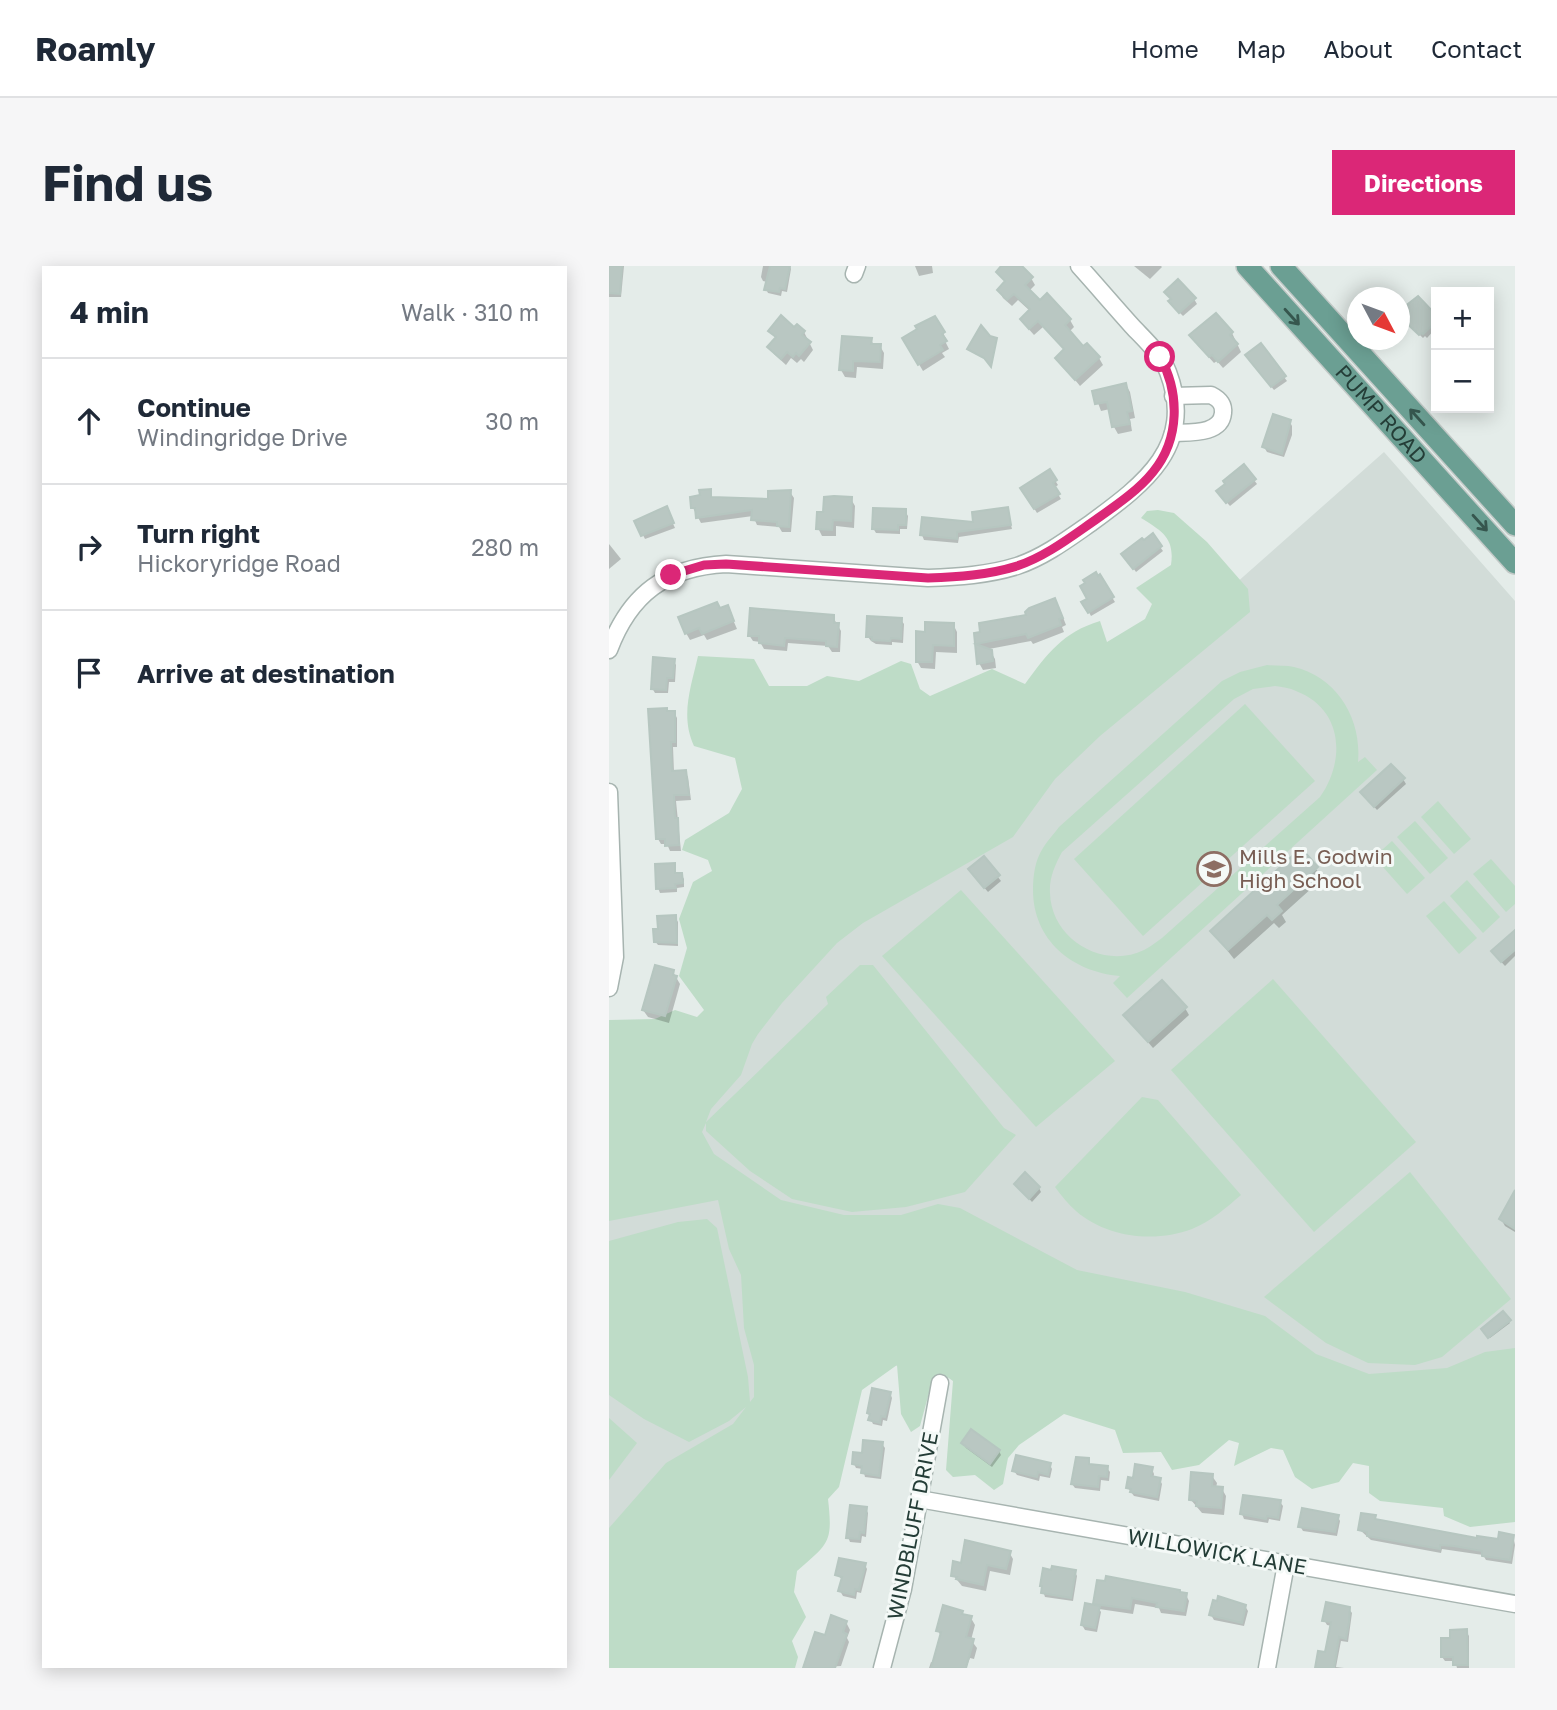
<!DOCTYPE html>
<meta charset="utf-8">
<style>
body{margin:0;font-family:"Golos Text",sans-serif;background:#f6f6f7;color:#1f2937}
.controls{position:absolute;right:21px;top:21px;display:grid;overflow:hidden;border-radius:0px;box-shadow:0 4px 18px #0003}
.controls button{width:63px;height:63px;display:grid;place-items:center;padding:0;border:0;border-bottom:2px solid #e0e1e3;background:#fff;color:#1f2937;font:35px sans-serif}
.compass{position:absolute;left:738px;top:21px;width:63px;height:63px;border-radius:50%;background:#fff;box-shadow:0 4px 18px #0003;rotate:131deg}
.stop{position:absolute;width:21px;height:21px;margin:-16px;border:5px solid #db2777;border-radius:50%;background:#fff}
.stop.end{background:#db2777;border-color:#fff;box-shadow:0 2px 7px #0008}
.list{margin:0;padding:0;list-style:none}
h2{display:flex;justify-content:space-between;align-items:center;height:91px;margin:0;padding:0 28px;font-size:30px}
h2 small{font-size:23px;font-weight:400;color:#747a83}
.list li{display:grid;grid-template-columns:46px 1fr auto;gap:21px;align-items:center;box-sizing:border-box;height:126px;padding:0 28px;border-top:2px solid #e0e1e3}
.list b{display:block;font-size:26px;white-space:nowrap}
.list p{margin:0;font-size:23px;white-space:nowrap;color:#747a83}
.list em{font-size:23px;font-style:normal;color:#747a83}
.icon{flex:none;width:38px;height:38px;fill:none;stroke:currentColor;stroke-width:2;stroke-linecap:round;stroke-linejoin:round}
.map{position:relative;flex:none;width:906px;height:1402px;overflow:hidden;border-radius:0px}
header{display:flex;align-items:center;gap:42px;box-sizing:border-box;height:98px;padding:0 35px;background:#fff;border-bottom:2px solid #e0e1e3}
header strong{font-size:33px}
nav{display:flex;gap:38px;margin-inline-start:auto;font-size:24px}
.intro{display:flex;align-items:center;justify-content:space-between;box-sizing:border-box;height:168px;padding:0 42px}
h1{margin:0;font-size:49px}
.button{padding:18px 32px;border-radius:0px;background:#db2777;color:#fff;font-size:24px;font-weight:700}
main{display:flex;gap:42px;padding:0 42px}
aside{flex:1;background:#fff;border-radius:0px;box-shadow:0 4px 18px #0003}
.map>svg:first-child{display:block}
</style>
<header>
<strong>Roamly</strong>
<nav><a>Home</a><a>Map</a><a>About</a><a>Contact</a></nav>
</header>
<div class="intro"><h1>Find us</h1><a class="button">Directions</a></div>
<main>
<aside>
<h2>4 min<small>Walk · 310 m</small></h2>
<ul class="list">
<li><svg class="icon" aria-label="ahead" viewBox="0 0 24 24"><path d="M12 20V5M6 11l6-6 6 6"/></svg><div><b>Continue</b><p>Windingridge Drive</p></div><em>30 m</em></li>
<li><svg class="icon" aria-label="right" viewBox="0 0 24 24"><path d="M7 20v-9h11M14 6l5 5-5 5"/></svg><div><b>Turn right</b><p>Hickoryridge Road</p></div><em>280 m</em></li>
<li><svg class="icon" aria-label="arrive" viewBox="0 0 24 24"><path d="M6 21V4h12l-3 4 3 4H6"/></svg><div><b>Arrive at destination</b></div></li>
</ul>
</aside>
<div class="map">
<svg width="906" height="1402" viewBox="0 0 906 1402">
<rect width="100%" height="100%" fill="#e4ece9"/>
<path fill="#d2dcd8" d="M775,186L906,335V1226L268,1096L0,1369V872Z"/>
<g fill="#bedcc7" fill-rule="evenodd">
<path d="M549,244L565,247L598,276L639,323L641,346L491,470L446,513L404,571L254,657L228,677L173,737L149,768L143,778L132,809L102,843L97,856L219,738L217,731L251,699H264L395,862L407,869L356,926L297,941L243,946L183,933L141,905L97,865V857L93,866L105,888L172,934L235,949H292L329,938L351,942L468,1004L576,1026L656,1050L707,1088L760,1108L838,1102L876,1086L906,1082V1256L861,1261L835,1250L834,1242L771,1235L760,1227V1200L744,1197L730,1216L703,1223L686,1211L674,1184L662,1182L625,1200L630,1177L620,1174L590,1199L563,1204L552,1186L514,1187L506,1164L455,1148L410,1179L399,1192L394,1218L385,1224L366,1209L344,1211L337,1204L344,1115L334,1108L324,1112L311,1160L302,1166L292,1148L288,1099L253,1124L230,1221L219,1233C224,1277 220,1277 188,1305L185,1326L197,1351L183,1375L189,1391L186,1402H0V1262L57,1197L124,1158L137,1141L120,1155L80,1176L35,1153L0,1129V975L69,956L98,953L108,962L139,1111L141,1136L145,1131V1099L135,1062L132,1009L120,983L109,934L0,955V754L46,753L66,744L88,751L95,744L70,710L78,682L70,653L84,616L103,605L99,594L73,584L76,574L120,547L133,523L126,492L85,480C71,450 82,421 89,390L145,393L160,420H198L218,410L250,415L292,395L302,398L311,423L321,430L383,403L416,418C438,388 454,366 491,355L498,376L536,353L543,338L527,322L562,299C566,272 553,265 532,252L538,245Z"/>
<path d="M658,399C667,400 677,399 685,401C728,411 753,453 749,496L756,491L768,504L518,732L504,717L511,710C463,706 424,674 424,624C424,610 426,594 434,582C438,575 445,568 450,561L613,415L631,406ZM666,420C673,421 681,422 687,425C734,443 737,494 711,531L553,672C547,676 541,681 535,684C494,704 442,673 441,627C440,612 446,599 453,586L625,433L644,423Z"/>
<path d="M636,438L706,515L534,670L465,593Z"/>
<path d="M829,535L862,573L845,588L812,551Z"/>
<path d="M806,555L839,592L821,608L788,571Z"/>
<path d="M783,575L816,612L798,628L765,591Z"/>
<path d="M882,593L906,620V638L897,646L864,608Z"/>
<path d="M858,614L891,651L874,667L841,630Z"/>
<path d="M352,624L506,795L427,861L273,690Z"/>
<path d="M835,635L868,672L850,688L817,650Z"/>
<path d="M664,713L807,876L705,966L562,804Z"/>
<path d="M533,831L549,834L632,929C617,942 602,955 583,963C546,977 498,972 467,945C459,938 452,929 446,921Z"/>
<path d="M801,906L902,1033L833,1091L806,1099L759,1097L717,1077L655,1031Z"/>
<path d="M0,1152L28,1177L0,1214Z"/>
</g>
<g fill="#0003">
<path d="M0,0H15L12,31H0Z"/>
<path d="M154,0H181L182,3L178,26L173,25L172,30L159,27L157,23L158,16L154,15L152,11Z"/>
<path d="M306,0H323L324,7L310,10Z"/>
<path d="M394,0H410L422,12L426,19L420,25L431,36L461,54L465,61L460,66L474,82L477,79L490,92L494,99L471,120L448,92L456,84L434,61L425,69L417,60L413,53L421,45L409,34L403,40L394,32L390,25L397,17L389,6Z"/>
<path d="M525,0H552L553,1L541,13Z"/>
<path d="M585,33L588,38L574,50L564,40L563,34Z"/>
<path d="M809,33L827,52V62L818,72L816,70L814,72L793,52Z"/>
<path d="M607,50L623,67L632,86L614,102L608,95L605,97L586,76Z"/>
<path d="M326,53L338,74L336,75L340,83L333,87L336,91L314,105L295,73Z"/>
<path d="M185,63L195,66L204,84L195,96L192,93L188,97L182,92L177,99L165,88L161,81L167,73L161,65Z"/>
<path d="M262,73L265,80H271L275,87L274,103L248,101L247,112L236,111L232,104Z"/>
<path d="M641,94L675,111L678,115L665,124Z"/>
<path d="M880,111L885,118L880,124Z"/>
<path d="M517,119L521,126L526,152L521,153L523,165L509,168L505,161L501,143L492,145L485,126Z"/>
<path d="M681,156L683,160V169L675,191L658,186L655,181Z"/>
<path d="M440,205L449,219L445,222L452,233L428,247L413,223Z"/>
<path d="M645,214L648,218L621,240L612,230Z"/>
<path d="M101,225L104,233L161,235L181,226L185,232L182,266H173L170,261L148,259L144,250L92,257L84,242Z"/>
<path d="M242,233L246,240L245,262L227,260V270H213L209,262L216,248Z"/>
<path d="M398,243L403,263L350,271L349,277L315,274L313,269L366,258Z"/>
<path d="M296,245L299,250L298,263H291V268L267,267L264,262Z"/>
<path d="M59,247L66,262L36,273L34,269Z"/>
<path d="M543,270L554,285L527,306L517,292Z"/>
<path d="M0,278L12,293L0,303Z"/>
<path d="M490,311L506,336L482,350L475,337L481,333Z"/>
<path d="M450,341L457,359L453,361L455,366L424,378L422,375L380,383L386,393L387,402L374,404L370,397L367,368Z"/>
<path d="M111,344L122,349L128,363L98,374L95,369L81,374L77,367Z"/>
<path d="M224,351L232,365L231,386H223L219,380L179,377L178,385L155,383L151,376L144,375L140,369Z"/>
<path d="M292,354L295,358L294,377L283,376V379L267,378L262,375L259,371Z"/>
<path d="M344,358L348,366V387L327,386L326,403L312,402L308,395L318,367Z"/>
<path d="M64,394L67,399L66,416H60L59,427H46L43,422Z"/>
<path d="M65,446L68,452V481H64L65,506H76L79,511L82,534L67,535L72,585H61L58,578H52L49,573Z"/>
<path d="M794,513L797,518L768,544L756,530Z"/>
<path d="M692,584L714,612L673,649L677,656L670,662L665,657L625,693L603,665Z"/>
<path d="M375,593L392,615L379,626L364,608Z"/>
<path d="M65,599L67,608H72L75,613V621L68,622V626L51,627L49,622Z"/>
<path d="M66,651L69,656V680L49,679L46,675L50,665Z"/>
<path d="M906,675V690L896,700L887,690Z"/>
<path d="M64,706L71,718L60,757L39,751L34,744Z"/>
<path d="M576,742L580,749L544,782L516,749Z"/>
<path d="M407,918L430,922L432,926L423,936Z"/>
<path d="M906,928V966L896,960L892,953Z"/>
<path d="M894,1047L901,1057L881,1072L874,1064Z"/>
<path d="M281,1127L283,1132L278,1155L274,1154L273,1160L264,1158L259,1147Z"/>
<path d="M354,1177L390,1185L392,1189L383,1201L357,1182Z"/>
<path d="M273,1178L276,1182L272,1213L256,1211L254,1203L247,1202L245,1198Z"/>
<path d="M479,1194L481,1200L498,1202L501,1206L500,1215L492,1214L491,1225L466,1222L463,1218Z"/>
<path d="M441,1199L443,1203L441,1212L431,1210L430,1215L408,1209L405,1205Z"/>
<path d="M543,1203L545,1208L544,1213L551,1214L553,1218L550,1235L525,1230L519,1222L525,1214Z"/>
<path d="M603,1210L608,1217L607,1222L613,1223L617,1230L615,1249L593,1247L582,1234Z"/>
<path d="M671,1236L674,1240L671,1255L660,1253L659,1257L635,1253L633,1248Z"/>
<path d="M257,1243L259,1247L257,1271L253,1270L252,1277L241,1276L239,1271Z"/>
<path d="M729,1251L731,1255L728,1270L694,1265L691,1260Z"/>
<path d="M765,1251L768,1255L869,1274L890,1275L904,1270L906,1279L903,1298L877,1294L874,1289L833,1283L832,1287L762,1274L751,1264Z"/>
<path d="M400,1286L404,1293L401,1309L381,1305L377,1325L353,1320L344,1309L353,1299Z"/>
<path d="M256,1299L258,1303L252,1327L248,1326L247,1333L234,1330L231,1325L234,1314L228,1309Z"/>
<path d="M466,1306L468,1310L464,1335L436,1331L432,1319Z"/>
<path d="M497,1317L577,1329L580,1335L577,1350L552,1347L550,1342L526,1338L524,1348L490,1343L492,1346L488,1366L476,1364L473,1359L488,1342L486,1337Z"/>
<path d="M636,1340L639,1345L635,1360L605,1354L602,1349Z"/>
<path d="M740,1343L743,1347L739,1376L732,1375L727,1401L735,1402H708L717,1388L723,1360L718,1359L715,1354Z"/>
<path d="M352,1346L355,1350L362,1352L366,1359L362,1374L368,1382L365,1393L361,1392L357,1402H320L322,1396L325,1397L332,1370L329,1365Z"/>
<path d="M237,1356L241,1364L238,1372L240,1376L232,1400L195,1402L217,1371Z"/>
<path d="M857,1365L860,1370V1402H848L846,1395H836L833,1391L843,1374Z"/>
</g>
<g fill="#b9c7c2" stroke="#b6c6c0" stroke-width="2">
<path d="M0,0H13L11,28L0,27Z"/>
<path d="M161,0H181L176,23L171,22L170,26L155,24Z"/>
<path d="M392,0H413L424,11L416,19L431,34L438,27L462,53L456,59L474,80L478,77L491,91L466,114L446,92L455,83L429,55L420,63L411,53L421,43L405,28L398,34L388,24L396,15L387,6Z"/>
<path d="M569,13L587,32L570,47L559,35L562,33L555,26Z"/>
<path d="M809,30L827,49V56L814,68L813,67L810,69L790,50V45Z"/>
<path d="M607,47L624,66L621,69L629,78L609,96L603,89L600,91L580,69Z"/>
<path d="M172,49L185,61L188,58L196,65L193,69L202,76L190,90L187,87L184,91L178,86L172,93L158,81L167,71L159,65Z"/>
<path d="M326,50L336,66L333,68L338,75L331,79L334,84L309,99L293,72L308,63L306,60Z"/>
<path d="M372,59L381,70L388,72L382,101L375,92L358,83Z"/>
<path d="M233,70L263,72L262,78H272L271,96L244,95V105L230,104Z"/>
<path d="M652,77L677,110L662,121L636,89Z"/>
<path d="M517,117L523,145L518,146L521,158L503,161L498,136L486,138L483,125Z"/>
<path d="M664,148L682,154L673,188L653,181Z"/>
<path d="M635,198L647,213L617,237L607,225L616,218L614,215Z"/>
<path d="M441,203L448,214L444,217L451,228L425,243L411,222Z"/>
<path d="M102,223V231L159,233V225L182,224L180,261L168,260V256L142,254L143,244L87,252L86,242H82L81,231L91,229L90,224Z"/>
<path d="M225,230L243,231L242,255L224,254L223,264L207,263L208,246H214L215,231Z"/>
<path d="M58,240L65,257L32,270L25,255Z"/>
<path d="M399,241L402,259L348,266V273L311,269L313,251L364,256L363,246Z"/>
<path d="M264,242L297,243V259H289V264L263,263Z"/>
<path d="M544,267L553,280L524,303L512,288L533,272L535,274Z"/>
<path d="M487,306L489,310L491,308L505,331L479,347L472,336L478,333L471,320L476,317L474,314Z"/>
<path d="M446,332L454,352L450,353L452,359L419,372L417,368L367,378L383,384L384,395L368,398L365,367L371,366L370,357L417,349L416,346L420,342Z"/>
<path d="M108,336L111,342L119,339L125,355L93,368L90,362L76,368L69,351Z"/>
<path d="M141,342L225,349V357H230L228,381L217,380V375L176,372L175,380L150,377V370H139Z"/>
<path d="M258,350L293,352L292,373L282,372L281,375L263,374V371H257Z"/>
<path d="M316,356L345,357V380L324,379L323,396H307V365L316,366Z"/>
<path d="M44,391L66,393L64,412H58L57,424L42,423Z"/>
<path d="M58,442V445H66V476H62L63,505L77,504L80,529H65L66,552H69L70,579L56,580V573H47L39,443Z"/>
<path d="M782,498L796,512L765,541L751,526Z"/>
<path d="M692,582L709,601L668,639L673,645L663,654L658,649L619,684L601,665Z"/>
<path d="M375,590L391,609L375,622L359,603Z"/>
<path d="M66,597V607H73L74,617L66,618L67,622L47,623L46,598Z"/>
<path d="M67,649L68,677L45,676L44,663H49L48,650Z"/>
<path d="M906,664V684L892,696L882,685Z"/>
<path d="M46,699L65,704L64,709L68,710L56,750L33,744Z"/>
<path d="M553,714L578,741L539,776L514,749Z"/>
<path d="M416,906L431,921L420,933L405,918Z"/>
<path d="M906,924V963L890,953Z"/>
<path d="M894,1045L902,1054L879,1072L872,1063Z"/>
<path d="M263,1122L282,1126L276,1151L272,1150L271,1157L259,1154L261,1148L258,1147Z"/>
<path d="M362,1163L391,1184L381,1198L352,1177Z"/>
<path d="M254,1174L274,1176L270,1210L252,1207L253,1200L243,1198L244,1186L253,1187Z"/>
<path d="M407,1189L442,1197L439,1209L429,1206L428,1211L403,1205Z"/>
<path d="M467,1191L480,1192V1198L499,1200L498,1211L490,1210L489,1221L462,1218Z"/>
<path d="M526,1198L544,1201L542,1210L552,1212L548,1231L521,1226L522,1223L517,1222L519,1211L524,1212Z"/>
<path d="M582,1206L604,1208L603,1220L614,1221L612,1242L587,1240L588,1235L580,1234Z"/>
<path d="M634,1229L672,1234L669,1252L658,1250L657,1253L631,1248Z"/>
<path d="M241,1239L258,1241L255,1267L251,1266L250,1273L237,1272Z"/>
<path d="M693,1242L730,1249L726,1266L689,1261Z"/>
<path d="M752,1247L767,1249L766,1253L868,1272V1270L889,1273L890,1266L905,1269L901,1294L873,1290V1285L845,1280L831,1279V1283L758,1270V1266L749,1264Z"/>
<path d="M356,1274L402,1285L397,1303L378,1299L374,1319L347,1313L348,1311L342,1310L344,1295L352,1297Z"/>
<path d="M230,1292L257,1297L250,1324L246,1323L245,1329L229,1325L233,1311L226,1309Z"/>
<path d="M443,1300L467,1304L462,1332L432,1327L433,1320H431L434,1302L442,1304Z"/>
<path d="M497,1310L571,1324V1326L578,1327L575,1345L547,1341L548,1337L523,1332L521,1343L484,1338L488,1314L496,1315Z"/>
<path d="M609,1330L637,1339L633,1357L600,1349L604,1334L608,1335Z"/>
<path d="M717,1336L741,1341L740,1356L737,1373L730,1371L725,1402H706L709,1385L716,1386L722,1356L713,1355Z"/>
<path d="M476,1337L491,1340L486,1362L472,1359Z"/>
<path d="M334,1339L354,1345L353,1348L363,1350L357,1371L365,1373L357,1402H322L332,1366L327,1365Z"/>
<path d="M222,1349L238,1355L234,1366L238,1368L226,1402H194L206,1366L216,1369Z"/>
<path d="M858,1363L859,1399H844V1391H832V1372H841V1364Z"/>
</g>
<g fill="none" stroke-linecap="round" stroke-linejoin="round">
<g stroke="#a7b4b0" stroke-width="19">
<g id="minor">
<path d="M245,8L248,0"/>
<path d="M564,167C580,166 612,169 614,147C615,138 610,133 602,129L564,130"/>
<path d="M0,384C21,328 57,301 117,298L319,312C349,311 379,309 408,300C435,291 459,273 482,257C535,218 587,180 559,106C552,88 536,74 523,60C505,40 488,20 470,0"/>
<path d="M0,526L6,691L0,722"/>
<path d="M310,1233L906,1338"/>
<path d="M273,1402L294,1323L331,1117"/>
<path d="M658,1402L677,1298"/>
</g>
</g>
<g stroke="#c2c9c7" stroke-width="24">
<g id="primary">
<path id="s1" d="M638,0L906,297"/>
<path d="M672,0L906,259"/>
</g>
</g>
<use href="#minor" stroke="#fff" stroke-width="16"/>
<use href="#primary" stroke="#6b9f93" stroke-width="21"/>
</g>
<defs><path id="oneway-shaft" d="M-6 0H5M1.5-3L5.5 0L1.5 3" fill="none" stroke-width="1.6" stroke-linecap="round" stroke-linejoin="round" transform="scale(1.75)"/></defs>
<g stroke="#36564e">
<use href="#oneway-shaft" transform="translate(683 51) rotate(48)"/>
<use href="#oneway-shaft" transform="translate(808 151) rotate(-132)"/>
<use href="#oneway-shaft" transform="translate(871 257) rotate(48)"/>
</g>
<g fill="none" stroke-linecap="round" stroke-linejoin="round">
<path stroke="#db2777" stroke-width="9" d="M62,309L95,299L117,298L319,312C349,311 379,309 408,300C435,291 459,273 482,257C503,242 528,226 544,206C571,173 571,127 551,91"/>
</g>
<defs>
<g id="school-ring" transform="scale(1.75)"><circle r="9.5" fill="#f4f9f7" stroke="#8d6e63" stroke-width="1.5"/><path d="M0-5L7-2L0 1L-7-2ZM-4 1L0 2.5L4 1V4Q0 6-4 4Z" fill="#8d6e63"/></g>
</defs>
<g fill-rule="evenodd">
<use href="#school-ring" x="605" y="603"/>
</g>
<g text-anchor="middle" stroke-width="6" stroke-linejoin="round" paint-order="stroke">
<g font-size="21" fill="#243d37" stroke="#f4f9f7">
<text dy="7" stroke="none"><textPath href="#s1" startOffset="200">PUMP ROAD</textPath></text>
<text transform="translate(304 1260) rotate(-79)" y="7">WINDBLUFF DRIVE</text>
<text transform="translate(608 1286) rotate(10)" y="7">WILLOWICK LANE</text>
</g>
<g font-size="21" fill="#785e54" stroke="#f4f9f7" text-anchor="start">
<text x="630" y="598">Mills E. Godwin<tspan x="630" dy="24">High School</tspan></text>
</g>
</g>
</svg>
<div class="controls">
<button>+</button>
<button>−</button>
</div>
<svg class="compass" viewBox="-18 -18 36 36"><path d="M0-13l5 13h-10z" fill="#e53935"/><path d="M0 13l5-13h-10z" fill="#747a83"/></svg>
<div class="stop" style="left:551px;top:91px"></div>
<div class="stop end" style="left:62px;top:309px"></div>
</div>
</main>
